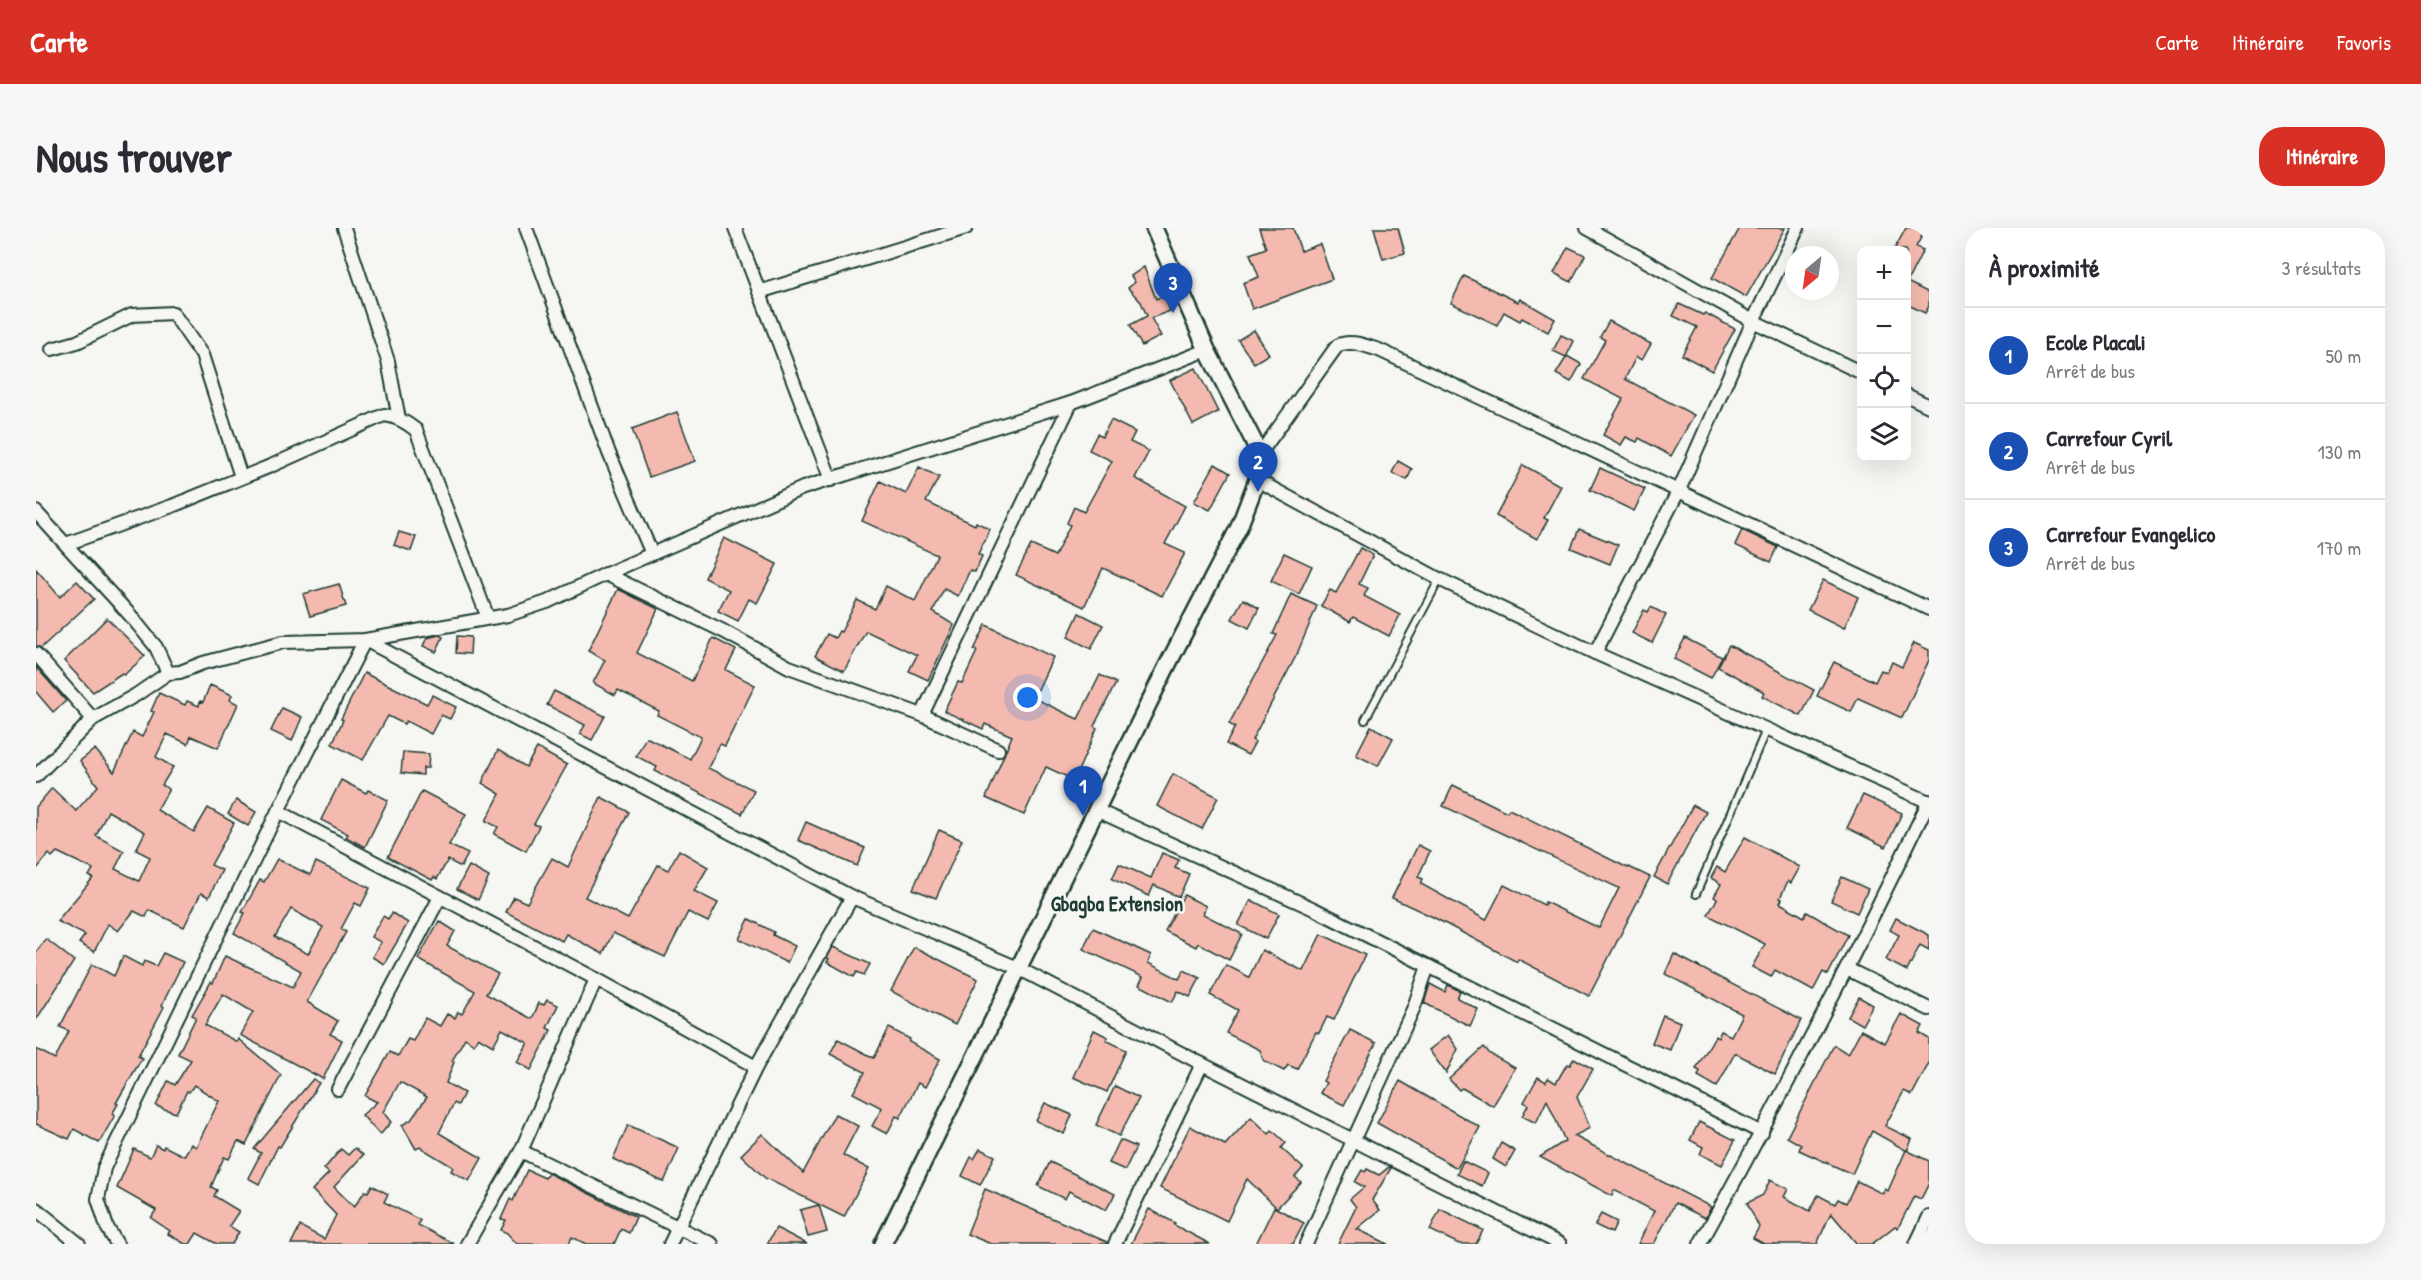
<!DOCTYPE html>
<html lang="fr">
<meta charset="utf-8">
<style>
body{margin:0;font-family:"Patrick Hand",sans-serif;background:#f7f7f7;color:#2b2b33}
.controls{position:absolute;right:18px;top:18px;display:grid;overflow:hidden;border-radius:12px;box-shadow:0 6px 24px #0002}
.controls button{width:54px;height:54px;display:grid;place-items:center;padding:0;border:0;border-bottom:2px solid #e1e1e2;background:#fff;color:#2b2b33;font:30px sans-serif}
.compass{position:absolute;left:1749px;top:18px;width:54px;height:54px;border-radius:50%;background:#fff;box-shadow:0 6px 24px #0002;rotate:209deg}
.you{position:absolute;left:992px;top:470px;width:21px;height:21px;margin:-15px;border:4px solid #fff;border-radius:50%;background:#1a73e8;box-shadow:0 0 0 9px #1a73e833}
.badge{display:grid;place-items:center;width:39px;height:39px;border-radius:50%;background:#d93025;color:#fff;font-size:20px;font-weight:700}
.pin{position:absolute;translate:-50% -50px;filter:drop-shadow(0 2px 3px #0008)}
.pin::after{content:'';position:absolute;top:32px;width:21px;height:18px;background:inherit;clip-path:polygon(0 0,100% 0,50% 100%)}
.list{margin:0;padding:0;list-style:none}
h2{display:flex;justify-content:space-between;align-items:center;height:78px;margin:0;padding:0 24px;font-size:26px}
h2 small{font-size:20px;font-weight:400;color:#7c7c81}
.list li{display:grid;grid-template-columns:39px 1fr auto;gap:18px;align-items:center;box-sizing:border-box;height:96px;padding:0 24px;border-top:2px solid #e1e1e2}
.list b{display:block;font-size:22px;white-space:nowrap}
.list p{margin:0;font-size:20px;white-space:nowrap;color:#7c7c81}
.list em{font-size:20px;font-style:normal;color:#7c7c81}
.icon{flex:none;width:33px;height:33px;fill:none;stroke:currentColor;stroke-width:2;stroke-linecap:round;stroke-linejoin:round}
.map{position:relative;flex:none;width:1893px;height:1016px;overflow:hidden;border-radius:24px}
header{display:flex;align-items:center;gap:36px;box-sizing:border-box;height:84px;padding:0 30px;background:#d93025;color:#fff}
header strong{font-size:28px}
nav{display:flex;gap:33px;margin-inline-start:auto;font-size:21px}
.intro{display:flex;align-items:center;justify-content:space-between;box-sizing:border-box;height:144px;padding:0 36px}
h1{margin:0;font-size:42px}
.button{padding:15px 27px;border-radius:24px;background:#d93025;color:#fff;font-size:21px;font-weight:700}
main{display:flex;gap:36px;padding:0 36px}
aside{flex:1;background:#fff;border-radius:24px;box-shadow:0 6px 24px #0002}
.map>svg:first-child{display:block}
</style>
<header>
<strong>Carte</strong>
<nav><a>Carte</a><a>Itinéraire</a><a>Favoris</a></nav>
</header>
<div class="intro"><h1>Nous trouver</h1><a class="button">Itinéraire</a></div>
<main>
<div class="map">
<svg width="1893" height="1016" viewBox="0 0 1893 1016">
<rect width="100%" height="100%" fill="#f6f6f2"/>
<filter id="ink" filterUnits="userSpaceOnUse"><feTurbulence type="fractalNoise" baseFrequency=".0167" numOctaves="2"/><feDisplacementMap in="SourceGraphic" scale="12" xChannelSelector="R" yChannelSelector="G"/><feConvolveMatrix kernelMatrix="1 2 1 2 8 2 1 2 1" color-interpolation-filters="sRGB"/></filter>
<g filter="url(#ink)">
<g fill="#f5baaf" stroke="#1f3d34" stroke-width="1.5" fill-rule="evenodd">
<path d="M1223,0H1257L1265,23L1284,16L1296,51L1216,81L1207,55L1223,49L1214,26L1230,20Z"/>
<path d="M1338,0H1362L1369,25L1347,31Z"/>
<path d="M1704,0H1749L1710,69L1676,50Z"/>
<path d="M1870,0H1880L1888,4L1880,19L1887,22L1871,54L1893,65V78L1889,85L1870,76V22H1858Z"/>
<path d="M1532,19L1549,27L1535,54L1518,45Z"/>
<path d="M1108,39L1120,71L1128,67L1134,83L1115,90L1125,108L1106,118L1094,97L1111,88L1105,74L1092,60L1099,54L1095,48Z"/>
<path d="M1428,48L1482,74L1484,71L1519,91L1512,104L1486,90L1484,93L1468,84L1461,97L1415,75Z"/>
<path d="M1643,76L1667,87L1669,85L1699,101L1676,143L1646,127L1661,99L1637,88Z"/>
<path d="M1573,93L1615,116L1606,132L1600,129L1589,151L1658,187L1635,228L1603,210L1601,214L1590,209L1585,217L1567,207L1587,171L1548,151L1569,112L1564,109Z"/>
<path d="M1218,102L1233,126L1218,135L1202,112Z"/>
<path d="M1525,107L1538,113L1530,129L1517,123Z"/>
<path d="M1531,128L1545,136L1535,154L1520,146Z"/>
<path d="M1160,140L1182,184L1157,197L1134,152Z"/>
<path d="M641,184L659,233L613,249L596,201Z"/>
<path d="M1075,192L1099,204L1094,214L1113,223L1099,250L1149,278L1129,316L1149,325L1126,368L1067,340L1048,379L980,347L995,317L1019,328L1034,297L1031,295L1038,279L1048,284L1076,233L1053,222L1061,206L1066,209Z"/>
<path d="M1362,233L1376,241L1371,252L1356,245Z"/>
<path d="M1179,236L1194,245L1174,282L1158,274Z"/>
<path d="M1487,237L1525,258L1508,290L1512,292L1501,311L1460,288Z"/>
<path d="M883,239L903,249L890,274L939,297L940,294L954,301L942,326L946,328L939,344L934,342L922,368L908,361L897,384L918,397L892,452L873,443L881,427L830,403L808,443L779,428L791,406L799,410L803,403L805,404L821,372L839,381L850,358L879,373L901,327L826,293L844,253L870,266Z"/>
<path d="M1564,240L1609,261L1598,283L1554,262Z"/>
<path d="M1543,301L1582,317L1574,336L1535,320Z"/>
<path d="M1706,302L1742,319L1735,334L1699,317Z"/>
<path d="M363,304L380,309L375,323L358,317Z"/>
<path d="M688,310L741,336L721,375L713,371L702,393L682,383L693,362L669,350Z"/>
<path d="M1324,320L1337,327L1323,356L1332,360L1328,368L1364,387L1353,408L1317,389L1314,394L1285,378L1294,362L1300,365Z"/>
<path d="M1248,325L1276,338L1263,366L1235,353Z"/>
<path d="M0,341L24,369L41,353L58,371L5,420L0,418Z"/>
<path d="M1787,352L1822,369L1808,400L1772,382Z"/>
<path d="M303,356L310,378L274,388L267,366Z"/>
<path d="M582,361L622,381L601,425L656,453L677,410L700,422L690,442L719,457L689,518L684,516L672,540L718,562L706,586L619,543L621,539L600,528L610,509L654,531L665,509L621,487L623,483L582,462L579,467L557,455L569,432L552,423Z"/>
<path d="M1255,366L1281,378L1261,426L1216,512L1219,514L1212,527L1190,516L1199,499L1193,496L1241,407L1237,406Z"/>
<path d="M1207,371L1223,380L1213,400L1196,391Z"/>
<path d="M1615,379L1630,387L1616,415L1596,405L1608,382L1612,384Z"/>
<path d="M1043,385L1067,397L1055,421L1032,409Z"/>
<path d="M71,390L109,428L88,447L86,445L57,464L28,433Z"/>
<path d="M950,397L1017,429L998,470L1033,487L1042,491L1064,447L1080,455L1058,498L1061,500L1038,552L1010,539L988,587L950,570L976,508L949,496L947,501L908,483L922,454L926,455L941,423L938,422Z"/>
<path d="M403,407L407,409L400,424L387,418L391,410Z"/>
<path d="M421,408L435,409L434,426L420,425Z"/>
<path d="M1649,410L1686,429L1675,450L1638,431Z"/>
<path d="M1878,415L1893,422V432L1866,490L1822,470L1815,484L1781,468L1798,434L1839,454L1845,442L1851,445L1856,434L1866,439Z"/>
<path d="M1693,417L1778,462L1765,488L1726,468L1728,464L1682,439Z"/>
<path d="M0,439L30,473L17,484L0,464Z"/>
<path d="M328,445L391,476L396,467L420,479L414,491L405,487L395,506L370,493L368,496L352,488L327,532L296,516L307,492L305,491Z"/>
<path d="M174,457L196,467L194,472L202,476L182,520L155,508L152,516L131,506L120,529L137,539L126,557L133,561L121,582L158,604L172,580L198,595L175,637L186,642L173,669L165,665L148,699L113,682L110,689L98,683L82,703L72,696L58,724L43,715L49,707L21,693L57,650L53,648L57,641L21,624L16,629L13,626L0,642V579L16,560L40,583L62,558L44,533L59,521L78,544L97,504L106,509L118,484L115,483L123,465L149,477L151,473L163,478L164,473L167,474ZM72,583L109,604L100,622L114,629L103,653L79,641L88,623L60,608Z"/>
<path d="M518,463L569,488L556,512L544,506L549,497L511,477Z"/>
<path d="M246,480L266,489L256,513L235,503Z"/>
<path d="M1335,498L1357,510L1342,538L1320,527Z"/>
<path d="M501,520L531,537L498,596L503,598L490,623L458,606L462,599L450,593L464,566L446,555L462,522L490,539Z"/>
<path d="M367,524L393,526L392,540H387V547L365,545Z"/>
<path d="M1137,546L1182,569L1166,601L1121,578Z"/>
<path d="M305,552L330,565L332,562L352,572L329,619L310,609L312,606L285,592Z"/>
<path d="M1417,557L1471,584L1473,581L1592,640L1593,639L1614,649L1553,768L1482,731L1481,734L1397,689L1356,670L1382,617L1394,623L1382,649L1387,651L1385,656L1450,692L1468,657L1508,677L1509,674L1563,700L1583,660L1407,578Z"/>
<path d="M386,563L430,586L413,617L432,626L425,639L412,632L401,651L398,649L396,652L352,629Z"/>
<path d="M1827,567L1866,585L1850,619L1811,600Z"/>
<path d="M565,569L593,584L549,669L592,691L622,637L632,642L643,622L672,639L658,663L682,675L672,694L652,684L629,729L577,705L567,726L530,706L526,713L470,684L478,669L491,675L516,630L532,639Z"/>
<path d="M200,572L220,584L212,598L192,586Z"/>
<path d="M1657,577L1670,584L1631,656L1618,649Z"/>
<path d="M770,594L829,620L821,638L762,612Z"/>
<path d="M903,602L926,612L900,670L877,661Z"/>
<path d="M1709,609L1764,639L1755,655L1752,653L1744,670L1746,671L1744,675L1768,689L1771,684L1812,707L1792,747L1787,744L1777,763L1739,742L1735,749L1716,739L1729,716L1672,687L1681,671L1678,669L1685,656L1675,650L1681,639L1689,644Z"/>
<path d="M1126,625L1143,632L1139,640L1153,646L1143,669L1118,657L1113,668L1076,651L1083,636L1115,650Z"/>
<path d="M241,631L274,647L280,634L334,660L325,678L319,675L305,701L310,704L271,774L302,793L294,806L306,812L287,851L204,807L217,784L187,766L169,797L201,814L202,811L245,847L210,917L202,913L193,931L188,929L175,959L181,962L178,968L203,983L193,998L203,1004L196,1016H181L161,1005L154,1016H149L132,1006L134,1003L115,990L120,982L81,960L98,921L114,929L120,917L127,921L128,918L148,928L155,916L160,919L183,873L158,857L153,864L151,863L140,885L120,878L132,853L139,857L155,832L142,826L160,789L156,787L175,754L177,755L189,728L257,759L265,743L198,705L209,685L206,684L224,652L228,654ZM255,681L287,699L272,726L239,709Z"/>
<path d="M433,638L453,649L442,672L421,661Z"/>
<path d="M1806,649L1832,661L1821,685L1795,673Z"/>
<path d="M1148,667L1170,678L1167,686L1206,706L1193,732L1162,715L1160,719L1129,703Z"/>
<path d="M1215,672L1243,686L1230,711L1202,697Z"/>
<path d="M356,685L372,695L348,736L336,729L345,714L335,709L347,688L352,691Z"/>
<path d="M1860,690L1893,707V722L1884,717L1871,743L1850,732L1863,707L1854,702Z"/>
<path d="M713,691L738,704L737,707L759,718L751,735L703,711Z"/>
<path d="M403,693L419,703L411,718L462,746L450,766L496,791L503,775L508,777L511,772L522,777L511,800L515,802L495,842L481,834L492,815L466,801L457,818L442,809L438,816L429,810L416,833L418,834L410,855L428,865L422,877L418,875L403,905L446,930L433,953L415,943L417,939L384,919L380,921L366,897L375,892L391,869L364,854L347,884L355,894L344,907L326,887L341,874L329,868L354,824L362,828L372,811L377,813L389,790L404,798L411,786L419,790L422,784L426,786L439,763L382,731Z"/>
<path d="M1057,700L1115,727L1112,735L1143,751L1148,742L1164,750L1154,769L1142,763L1136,774L1103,757L1107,749L1047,721Z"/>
<path d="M1285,706L1329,727L1298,792L1291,789L1283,805L1280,804L1261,841L1252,837L1248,843L1228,833L1224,822L1190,805L1202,782L1174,767L1190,737L1213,749L1226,722L1267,743Z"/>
<path d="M10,711L38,733L0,792V724Z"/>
<path d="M797,719L834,736L828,747L821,744L818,749L791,734L793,731L791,730Z"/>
<path d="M878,719L942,751L919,797L855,763Z"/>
<path d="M127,725L147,734L126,777L128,779L102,828L106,830L80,875L82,876L76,886L79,887L63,915L38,901L33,911L0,896V821L19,831L33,803L24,799L56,736L78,748L87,728L106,738L108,733L120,738Z"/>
<path d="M1638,726L1765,792L1739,846L1699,825L1681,859L1662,848L1664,843L1660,841L1679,808L1682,810L1685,803L1695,808L1706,786L1629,746Z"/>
<path d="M1394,756L1409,764L1412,757L1424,763L1421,770L1442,781L1434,798L1388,775Z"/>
<path d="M1823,769L1837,777L1826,797L1812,789Z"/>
<path d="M1865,786L1887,798L1883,805L1893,811V835L1876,867L1868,863L1849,898L1876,911L1871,923L1836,903L1816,946L1763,922L1765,917L1751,909L1798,817L1812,826L1825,802L1849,815Z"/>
<path d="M1627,787L1644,794L1634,822L1616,815Z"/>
<path d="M853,800L874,811L873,814L904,831L889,859L882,855L864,890L860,888L851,906L836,898L846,880L817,865L829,844L794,826L802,811L838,830Z"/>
<path d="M1058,802L1072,809L1070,812L1090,822L1071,864L1037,849Z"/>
<path d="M1314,802L1340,815L1308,877L1284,865L1290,855L1287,853Z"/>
<path d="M1412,807L1422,821L1410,845L1393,822Z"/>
<path d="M1448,819L1454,826L1479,840L1457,878L1426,860L1423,862L1413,851Z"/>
<path d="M1538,830L1557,841L1541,869L1554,900L1538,908L1675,979L1669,990L1639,975L1618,1016H1602L1618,983L1578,962L1576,968L1504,929L1529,913L1511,872L1500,895L1486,888L1492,877L1488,874L1502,849L1510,854L1512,850L1520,855L1531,836L1534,837Z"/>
<path d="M277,851L283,855L244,919L242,918L223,956L212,950L225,925L218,921Z"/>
<path d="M1364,853L1444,899L1421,940L1341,895Z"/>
<path d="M1079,858L1103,870L1083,908L1060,897Z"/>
<path d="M1009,875L1036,887L1028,906L1000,893Z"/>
<path d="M799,886L822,898L807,927L833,941L808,989L729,950L705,927L726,906L767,945Z"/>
<path d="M1215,889L1233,906L1236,902L1250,915L1245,920L1267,940L1259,949L1265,954L1241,980L1211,951L1191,993L1124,960L1154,898L1189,917Z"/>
<path d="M1663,894L1699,912L1686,937L1664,926L1667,919L1654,912Z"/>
<path d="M592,897L643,920L628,954L577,931Z"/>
<path d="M1084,912L1100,919L1089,942L1073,935Z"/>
<path d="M1465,915L1479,923L1470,939L1457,931Z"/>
<path d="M319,920L327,927L298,959L318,979L329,963L332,964L336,957L352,966L348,974L384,992L382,997L418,1016H255L264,998L288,1011L300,987L276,962L293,945L288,941L305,921L312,927Z"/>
<path d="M944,921L959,928L944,957L926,948L935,929L938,931Z"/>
<path d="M1870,922L1893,933V955L1885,971L1878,968L1862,1000L1859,998L1836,1016H1821L1795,985L1781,1016H1728L1717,1010L1723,999L1711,975L1727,967L1734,952L1752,961L1748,969L1774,983L1782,967L1799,976L1802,971L1810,975L1821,953L1847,966L1849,961L1852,963Z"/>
<path d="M1427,933L1452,945L1446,958L1421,946Z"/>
<path d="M1014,934L1079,966L1070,982L1033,963L1029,971L1002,958Z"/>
<path d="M1353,939L1355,940L1336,972L1344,982L1321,1001L1352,1016H1302L1320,979L1314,971L1328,959L1319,954L1326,942L1329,944L1331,941L1343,947Z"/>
<path d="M491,942L509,950L512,945L600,989L593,1005L585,1001L578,1016H550L536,1009L533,1016H481L471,1005L465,1002L470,992L465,991L474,971L477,973Z"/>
<path d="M949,961L1071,1014V1016H955L931,1006Z"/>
<path d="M783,977L791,1004L772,1009L764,982Z"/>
<path d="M1238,979L1268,995L1257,1016H1220Z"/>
<path d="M1113,981L1139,995L1138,997L1174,1016H1095Z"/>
<path d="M1404,981L1447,1002L1440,1016H1423L1394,1002Z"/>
<path d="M1565,986L1581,994L1576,1005L1559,997Z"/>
<path d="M740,1000L748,1004L771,1016H731Z"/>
</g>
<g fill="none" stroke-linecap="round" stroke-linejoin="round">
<g stroke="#1f3d34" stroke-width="10">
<g id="service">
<path d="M1329,492L1403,352"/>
<path d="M1660,666L1730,502"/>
</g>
</g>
<g stroke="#1f3d34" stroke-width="16">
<g id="minor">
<path d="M308,0L352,133L363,191"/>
<path d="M490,0L573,225L616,326"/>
<path d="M699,0L795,252"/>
<path d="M1551,0L1717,93L1826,145"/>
<path d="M723,64L930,0"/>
<path d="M16,121L41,114L96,87L137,85L166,127L205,249"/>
<path d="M1870,167L1893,178"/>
<path d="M1223,227L1301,118C1314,111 1329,118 1343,122L1893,381"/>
<path d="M1221,252L1403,351L1559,425L1893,574"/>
<path d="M0,284L94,387L120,419L132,445"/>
<path d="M30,316L136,278L237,237L348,187C360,188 370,194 380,202L452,390"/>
<path d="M570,346L687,403L753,439L886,487L962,522"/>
<path d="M1559,425L1643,262L1717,93L1762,0"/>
<path d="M0,426L57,491"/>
<path d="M886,487L1035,175"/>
<path d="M0,548L57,491L100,467L132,445L144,444L167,435L247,414L329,412L472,387L511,374L570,346L767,260L1035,175L1171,122"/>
<path d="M1060,582L1278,681L1392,738L1378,779L1270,1016"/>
<path d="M242,583L560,751L720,839"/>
<path d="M1392,738L1726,905"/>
<path d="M1811,741L1893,781"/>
<path d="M302,861L404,669"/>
<path d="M485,923L676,1016"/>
<path d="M0,981L43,1016"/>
<path d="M81,1016L71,999L62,971L68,940L242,583L329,412L816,669L982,740L1166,836L1524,1016"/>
<path d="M431,1016L485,923L560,751"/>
<path d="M634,1016L720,839L816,669"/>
<path d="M1079,1016L1166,836"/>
<path d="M1664,1016C1745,871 1821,723 1893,573"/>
<path d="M1880,1016L1893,989"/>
</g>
</g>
<g stroke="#1f3d34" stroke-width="20">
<path id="tertiary" d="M847,1016L1131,438L1203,299L1221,252L1223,227L1217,212L1171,122L1118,0"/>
</g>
<use href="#service" stroke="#f6f6f2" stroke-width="6"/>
<use href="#minor" stroke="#f6f6f2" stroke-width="12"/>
<use href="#tertiary" stroke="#f6f6f2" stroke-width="15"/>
</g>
</g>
<g text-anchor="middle" stroke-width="5" stroke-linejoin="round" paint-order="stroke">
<g font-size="21" font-weight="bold" fill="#1f3d34" stroke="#f6f6f2">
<text x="1081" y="683">Gbagba Extension</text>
</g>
</g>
</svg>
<div class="controls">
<button>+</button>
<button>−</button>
<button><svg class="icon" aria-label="locate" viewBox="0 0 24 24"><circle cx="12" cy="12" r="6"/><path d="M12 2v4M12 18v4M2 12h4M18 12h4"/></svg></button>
<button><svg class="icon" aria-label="layers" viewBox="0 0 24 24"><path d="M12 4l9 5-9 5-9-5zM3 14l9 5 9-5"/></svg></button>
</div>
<svg class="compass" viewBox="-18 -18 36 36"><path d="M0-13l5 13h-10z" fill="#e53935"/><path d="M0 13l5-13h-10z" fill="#7c7c81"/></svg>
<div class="you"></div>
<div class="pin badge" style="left:1047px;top:588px;background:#1a4fb4">1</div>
<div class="pin badge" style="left:1222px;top:264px;background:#1a4fb4">2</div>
<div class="pin badge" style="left:1137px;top:85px;background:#1a4fb4">3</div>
</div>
<aside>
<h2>À proximité<small>3 résultats</small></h2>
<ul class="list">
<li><span class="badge" style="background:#1a4fb4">1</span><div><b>Ecole Placali</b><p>Arrêt de bus</p></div><em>50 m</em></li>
<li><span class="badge" style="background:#1a4fb4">2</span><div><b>Carrefour Cyril</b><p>Arrêt de bus</p></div><em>130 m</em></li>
<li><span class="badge" style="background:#1a4fb4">3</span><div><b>Carrefour Evangelico</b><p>Arrêt de bus</p></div><em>170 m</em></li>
</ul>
</aside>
</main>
